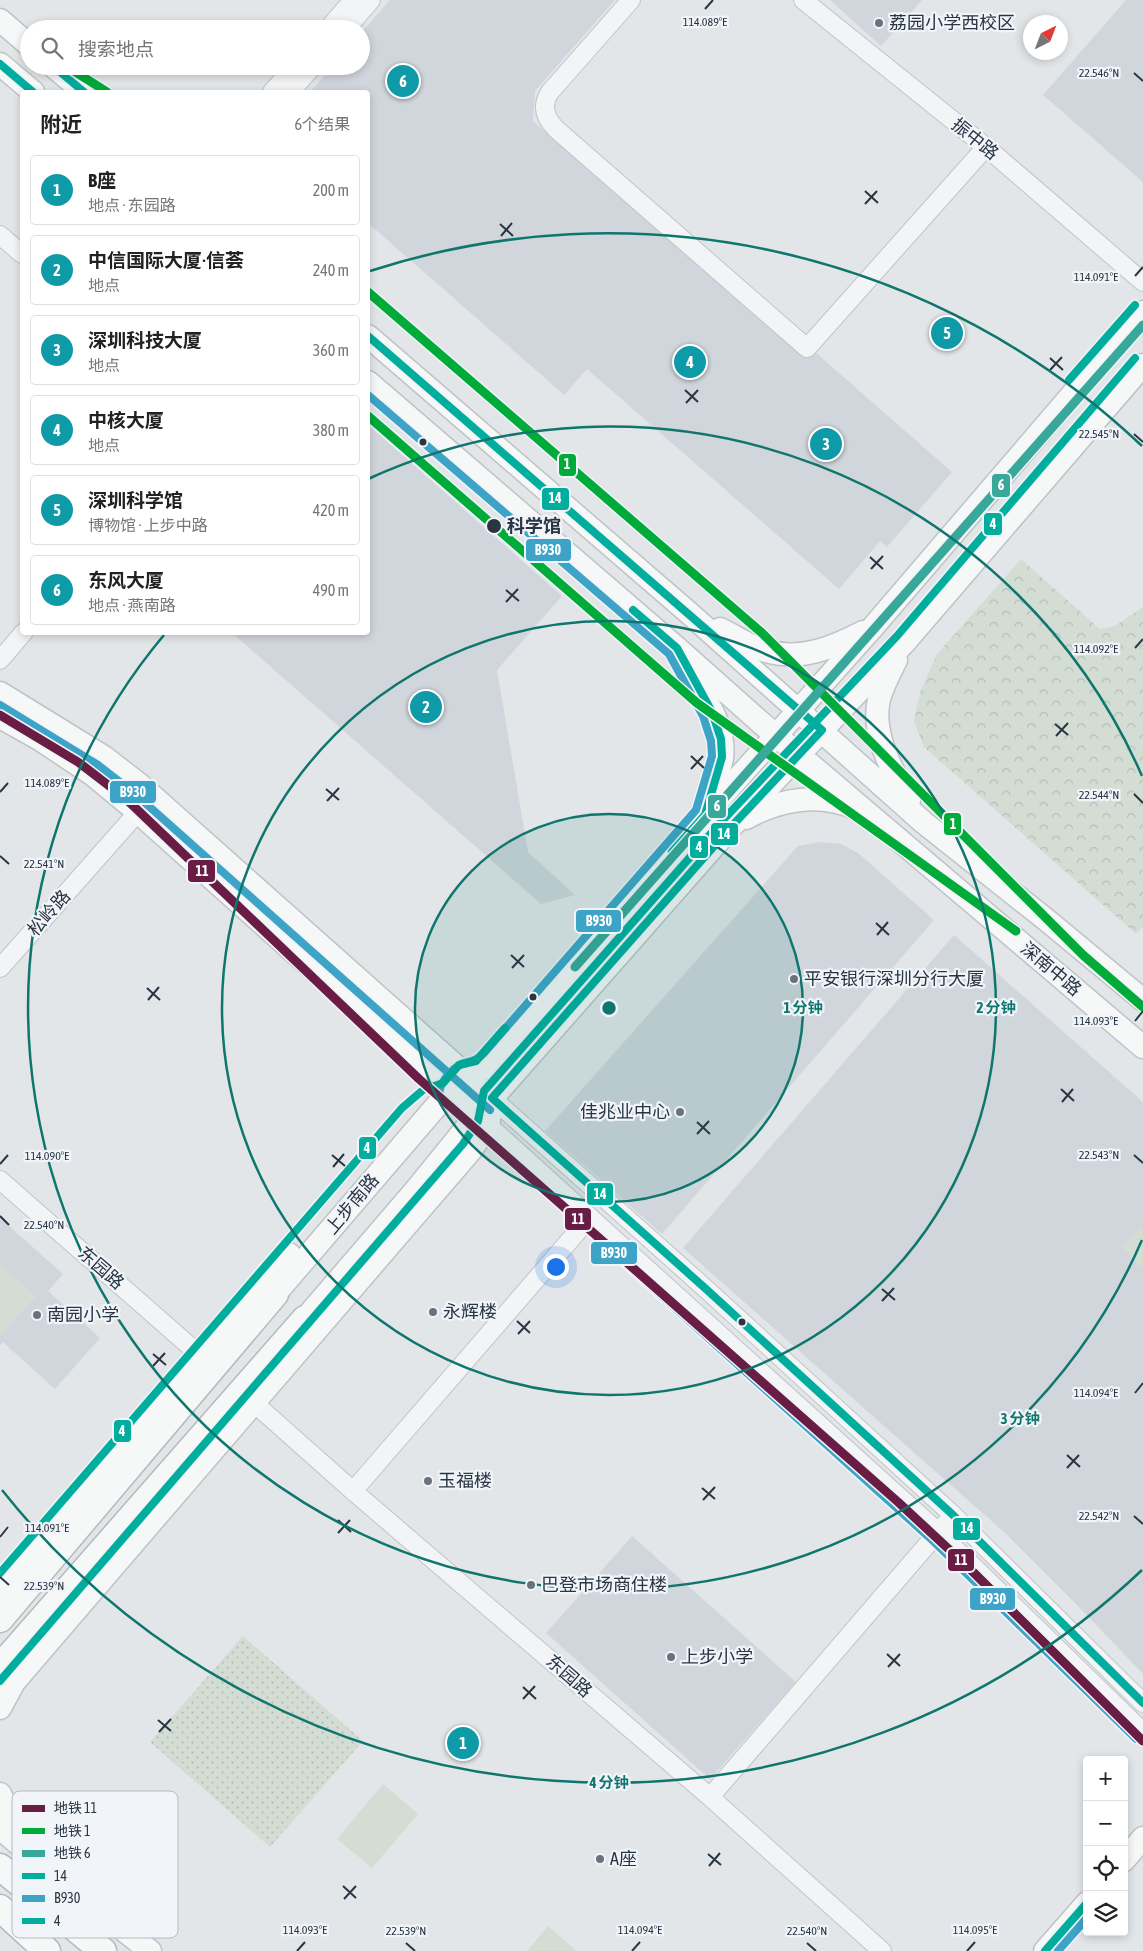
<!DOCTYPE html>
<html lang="zh">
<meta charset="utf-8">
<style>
body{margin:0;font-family:"Asap Condensed","Noto Sans SC",sans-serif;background:#f6f6f6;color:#222}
.controls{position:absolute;right:15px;bottom:15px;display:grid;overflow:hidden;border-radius:5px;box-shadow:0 2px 8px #0003}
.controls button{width:45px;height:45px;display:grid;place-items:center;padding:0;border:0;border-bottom:1px solid #e0e0e0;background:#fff;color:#222;font:25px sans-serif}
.compass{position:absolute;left:1023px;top:15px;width:45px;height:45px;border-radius:50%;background:#fff;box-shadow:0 2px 8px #0003;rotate:42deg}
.you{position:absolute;left:555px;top:1266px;width:18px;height:18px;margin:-12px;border:4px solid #fff;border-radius:50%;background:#1a73e8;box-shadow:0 0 0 8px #1a73e833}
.badge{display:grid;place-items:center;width:32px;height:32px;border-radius:50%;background:#69737d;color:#fff;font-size:16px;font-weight:700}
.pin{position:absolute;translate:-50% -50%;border:2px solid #fff;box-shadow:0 1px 5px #0006}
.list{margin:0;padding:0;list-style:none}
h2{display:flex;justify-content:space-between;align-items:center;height:65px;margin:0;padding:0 20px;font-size:21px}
h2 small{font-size:16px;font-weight:400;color:#767676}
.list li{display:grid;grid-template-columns:32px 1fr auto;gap:15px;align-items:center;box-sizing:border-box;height:70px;margin:0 10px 10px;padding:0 10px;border:1px solid #e0e0e0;border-radius:5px}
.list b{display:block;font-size:19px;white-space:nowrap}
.list p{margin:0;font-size:16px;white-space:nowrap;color:#767676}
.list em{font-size:16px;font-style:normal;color:#767676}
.icon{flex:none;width:28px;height:28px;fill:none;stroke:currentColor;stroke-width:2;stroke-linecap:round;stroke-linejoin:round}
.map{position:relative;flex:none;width:1143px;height:1951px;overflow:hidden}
.search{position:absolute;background:#fff;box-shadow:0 2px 8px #0003;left:20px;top:20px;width:350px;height:55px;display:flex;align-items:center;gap:12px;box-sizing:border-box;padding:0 18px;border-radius:28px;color:#767676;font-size:19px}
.panel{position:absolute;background:#fff;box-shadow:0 2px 8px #0003;left:20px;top:90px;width:350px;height:545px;border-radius:5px}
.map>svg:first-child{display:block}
</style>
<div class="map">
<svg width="1143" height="1951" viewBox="0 0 1143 1951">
<defs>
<pattern id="grass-dots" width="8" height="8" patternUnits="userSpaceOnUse" patternTransform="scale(1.25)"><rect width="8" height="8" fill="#d4ddd4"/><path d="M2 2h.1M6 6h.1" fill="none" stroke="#b6beb7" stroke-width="1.8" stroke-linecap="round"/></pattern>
<pattern id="park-crowns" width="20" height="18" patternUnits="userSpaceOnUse" patternTransform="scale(1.25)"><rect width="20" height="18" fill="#d4ddd4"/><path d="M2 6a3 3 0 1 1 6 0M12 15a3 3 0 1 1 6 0" fill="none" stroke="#b6beb7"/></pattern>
</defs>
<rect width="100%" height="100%" fill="#e3e6e9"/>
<g fill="#d1d6dc">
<path d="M390,0H615L535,91L533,121L799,353L807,345L952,472L887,547L880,541L839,589L587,369L564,395L368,223V92H310L333,66H361V33Z"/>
<path d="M830,0H922L881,46Z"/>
<path d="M1126,0H1143V182L1043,95Z"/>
<path d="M368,425L562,596L497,670L528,852L575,895L541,904L232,633L368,632Z"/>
<path d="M821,842L841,844L858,853L934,920L662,1234L545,1131L798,846Z"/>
<path d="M954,935L1143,1102V1674L1080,1608L1005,1533L683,1248Z"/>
<path d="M0,1218L63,1274L48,1291L100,1338L55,1389L3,1342L0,1345Z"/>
<path d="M632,1536L796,1682L710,1779L546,1633Z"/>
</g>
<path fill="url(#grass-dots)" d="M243,1636L363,1741L270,1847L150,1742Z"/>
<path fill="url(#park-crowns)" d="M1021,559L1100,629L1115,626L1143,607V927L1136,934L924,747L914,721L920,692L937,654Z"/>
<g fill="#d4ddd4">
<path d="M1143,1225V1268L1121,1248Z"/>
<path d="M0,1264L36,1296L0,1336Z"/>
<path d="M383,1784L418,1814L372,1868L337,1839Z"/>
<path d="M548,1926L577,1951H527Z"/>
</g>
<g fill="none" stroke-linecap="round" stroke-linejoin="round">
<g stroke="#c1c4c7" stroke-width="20">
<g id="minor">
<path d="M631,0L550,92C541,106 545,118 556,129L807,348L986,147"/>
<path d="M803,0L986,147L1143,282"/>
<path d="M328,29L353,0"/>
<path d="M346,29L371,0"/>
<path d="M272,92L295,66"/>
<path d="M290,92L313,66"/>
<path d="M0,235L22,254"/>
<path d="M0,660L24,632"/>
<path d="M0,968L138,812"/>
<path d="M492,1098L706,1289L953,1515L1143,1703"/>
<path d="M488,1125L938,1532L1143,1732"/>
<path d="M0,1180L201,1356"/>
<path d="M254,1403L353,1491L710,1797L882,1951"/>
<path d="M353,1491L590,1217"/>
<path d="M710,1797L946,1523"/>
</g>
</g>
<g stroke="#bfc3c6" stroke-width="25">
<g id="major">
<path d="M0,20L29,45"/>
<path d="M0,64L33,92"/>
<path d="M53,66L84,92"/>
<path d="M368,336L689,613L923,822L1049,922L1143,1000"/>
<path d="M368,382L677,648L759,721L1143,1047"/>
<path d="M720,629C735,636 750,647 766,651C801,661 832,648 863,632"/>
<path d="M683,660C698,690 727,722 722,758C719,775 712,791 707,806"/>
<path d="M896,660C890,672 883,685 879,699C871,734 892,771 909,800"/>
<path d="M0,693L104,757L140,785L475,1083"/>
<path d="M0,717L41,740L92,774L138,812L487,1125"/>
<path d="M746,818C780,799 820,792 857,809"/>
<path d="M275,1294L464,1074L481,1070L490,1061L705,815L873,627L1143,312"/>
<path d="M305,1319L415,1191L467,1127L730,828L904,643L1143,365"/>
<path d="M0,1588L289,1254"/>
<path d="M0,1708L14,1682L471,1150L488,1125L492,1102"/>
<path d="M0,1794L13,1821L28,1843"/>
<path d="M0,1828L52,1873L150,1951"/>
<path d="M1124,1860L1143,1838"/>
<path d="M1045,1951L1087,1903"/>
</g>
</g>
<g stroke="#b5b9bd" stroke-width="29">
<g id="highway">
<path d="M0,1619L275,1294"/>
<path d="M0,1667L305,1319"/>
<path d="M0,1867L103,1951"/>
<path d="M0,1908L47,1951"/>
</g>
</g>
<use href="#minor" stroke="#f2f4f5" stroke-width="18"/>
<use href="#major" stroke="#f6f7f7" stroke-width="22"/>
<use href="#highway" stroke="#f6f7f7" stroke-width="26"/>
<g stroke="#f1f4f8" stroke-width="11">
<g id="bus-1">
<path d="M0,64L33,92"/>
<path d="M53,66L84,92"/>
<path d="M368,336L822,730L730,828L492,1098L706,1289L953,1515L1143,1703"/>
<path d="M633,610L677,648L712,712L721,739L722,757L705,815L672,852"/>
<path d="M1045,1951L1087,1903"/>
</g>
</g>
<g stroke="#f1f4f8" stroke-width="11">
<g id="bus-2">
<path d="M368,395L669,654L703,716L711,741L712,756L696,810L483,1054C473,1064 466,1060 458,1066C449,1072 437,1086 440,1096L931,1539L1136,1739"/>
<path d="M0,705L98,765L134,793L490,1110"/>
<path d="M1058,1951L1087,1918"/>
</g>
</g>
<g stroke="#f1f4f8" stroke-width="11">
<g id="bus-3">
<path d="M1069,380L1135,305"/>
<path d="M0,1573L402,1108L423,1090L443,1083L459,1065L476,1061L505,1028"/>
<path d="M0,1681L463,1144L478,1121L484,1091L722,821L897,636L1135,358"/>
</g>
</g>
<use href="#bus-1" stroke="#01ad9c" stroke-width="8"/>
<use href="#bus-2" stroke="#3da4c7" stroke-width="8"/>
<use href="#bus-3" stroke="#01ad9c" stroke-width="8"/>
<g stroke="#f1f4f8" stroke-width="12">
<path id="metro-1" d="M0,715L78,762L125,798L419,1079L898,1502L969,1568L1143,1741"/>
</g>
<g stroke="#f1f4f8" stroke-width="12">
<g id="metro-2">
<path d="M66,66L107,92"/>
<path d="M368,292L762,633L1083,955L1143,1007"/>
<path d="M368,416L697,703L1016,931"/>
</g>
</g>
<g stroke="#f1f4f8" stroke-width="12">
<path id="metro-3" d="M575,967L1143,325"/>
</g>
<use href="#metro-1" stroke="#6a1d44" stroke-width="9"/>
<use href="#metro-2" stroke="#00ab39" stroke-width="9"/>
<use href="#metro-3" stroke="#37a899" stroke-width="9"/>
</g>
<path fill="none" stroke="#283543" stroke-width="2" d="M705,9L713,0M1134,73L1143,81M865,191L878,203M865,204L877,191M500,224L513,236M501,236L512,223M1135,276L1143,267M1050,358L1063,370M1050,370L1062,357M685,390L698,402M686,403L698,390M1134,434L1143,442M870,557L883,569M871,569L883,556M506,590L519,601M506,602L518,589M1135,648L1143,639M1055,724L1068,735M1056,736L1068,723M691,756L704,768M691,769L703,756M326,789L339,800M0,792L8,783M1134,794L1143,803M327,801L339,788M0,856L9,864M876,923L889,935M877,935L888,922M511,955L524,967M512,968L524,955M147,988L160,1000M148,1000L159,987M1135,1021L1143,1011M1061,1089L1074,1101M1062,1102L1073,1089M697,1122L710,1134M697,1134L709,1121M332,1155L345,1166M1134,1155L1143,1163M0,1164L8,1155M333,1167L344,1154M0,1216L9,1225M882,1289L895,1300M882,1301L894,1288M517,1321L530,1333M518,1334L530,1321M153,1354L166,1365M153,1366L165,1353M1135,1393L1143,1383M1067,1455L1080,1467M1067,1468L1079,1455M702,1488L715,1499M703,1500L715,1487M1134,1516L1143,1524M338,1520L351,1532M338,1533L350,1520M0,1537L8,1527M0,1577L9,1585M887,1654L900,1666M888,1667L900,1654M523,1687L536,1699M523,1699L535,1686M158,1720L171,1731M159,1732L171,1719M708,1854L721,1865M709,1866L720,1853M343,1886L356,1898M344,1899L356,1886M406,1943L415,1951M807,1943L816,1951M297,1951L305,1942M632,1951L640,1942M967,1951L975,1942"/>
<circle cx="609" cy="1008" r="194" fill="#0f766e" fill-opacity=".12"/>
<g fill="none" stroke="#0f766e" stroke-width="2.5">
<circle cx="609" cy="1008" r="194"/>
<circle cx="609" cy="1008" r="387"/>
<path d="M1142 1240A581 581 0 1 1 164 635M368 479A581 581 0 0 1 1142 776"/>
<path d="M1142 1570A775 775 0 0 1 2 1490M370 271A775 775 0 0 1 1142 446"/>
</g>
<g fill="#69737d" stroke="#f1f4f8" stroke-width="2">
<circle cx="879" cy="23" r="5"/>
<circle cx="794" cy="979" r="5"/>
<circle cx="680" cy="1112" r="5"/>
<circle cx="433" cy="1312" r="5"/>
<circle cx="37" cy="1315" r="5"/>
<circle cx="428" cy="1481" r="5"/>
<circle cx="531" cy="1585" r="5"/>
<circle cx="671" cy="1657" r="5"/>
<circle cx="600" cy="1859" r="5"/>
</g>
<g fill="#283543" stroke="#f1f4f8" stroke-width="2">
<circle cx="423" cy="442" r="4.5"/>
<circle cx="494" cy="526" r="8"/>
<circle cx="533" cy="997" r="4.5"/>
<circle cx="742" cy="1322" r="4.5"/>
</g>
<g text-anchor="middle" stroke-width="4.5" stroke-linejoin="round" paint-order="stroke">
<g font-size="18" fill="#283543" stroke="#f1f4f8" text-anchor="start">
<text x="889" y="29">荔园小学西校区</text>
<text x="804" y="985">平安银行深圳分行大厦</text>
<text x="670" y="1118" text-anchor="end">佳兆业中心</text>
<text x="443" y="1318">永辉楼</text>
<text x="47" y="1321">南园小学</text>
<text x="438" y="1487">玉福楼</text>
<text x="541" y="1591">巴登市场商住楼</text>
<text x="681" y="1663">上步小学</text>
<text x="610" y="1865">A座</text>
</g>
<g font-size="18" fill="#283543" stroke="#f1f4f8">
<text transform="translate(975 139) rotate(39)" y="6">振中路</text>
<text transform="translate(49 913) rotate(-49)" y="6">松岭路</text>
<text transform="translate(1051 969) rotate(40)" y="6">深南中路</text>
<text transform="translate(352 1204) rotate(-50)" y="6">上步南路</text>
<text transform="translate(101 1268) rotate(41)" y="6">东园路</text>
<text transform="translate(569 1676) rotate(41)" y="6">东园路</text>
</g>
<g font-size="18" font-weight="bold" fill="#283543" stroke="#f1f4f8" text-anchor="start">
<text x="507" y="532">科学馆</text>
</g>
</g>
<rect x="12" y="1791" width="166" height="147" rx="8" fill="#f1f4f8" stroke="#b5bbc2" stroke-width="1"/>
<rect x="22" y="1805" width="23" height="7" fill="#6a1d44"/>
<rect x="22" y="1828" width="23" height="6" fill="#00ab39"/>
<rect x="22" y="1850" width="23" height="7" fill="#37a899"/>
<rect x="22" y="1873" width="23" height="6" fill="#01ad9c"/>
<rect x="22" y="1895" width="23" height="7" fill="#3da4c7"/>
<rect x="22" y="1918" width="23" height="6" fill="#01ad9c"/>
<g font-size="14" fill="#283543">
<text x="54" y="1813">地铁 11</text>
<text x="54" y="1836">地铁 1</text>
<text x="54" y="1858">地铁 6</text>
<text x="54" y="1881">14</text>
<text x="54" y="1903">B930</text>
<text x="54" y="1926">4</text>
</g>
<g font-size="12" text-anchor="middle" fill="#283543" stroke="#f1f4f8" stroke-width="4.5" stroke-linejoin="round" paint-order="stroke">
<text x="705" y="26">114.089°E</text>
<text x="1099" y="77">22.546°N</text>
<text x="1096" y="281">114.091°E</text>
<text x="1099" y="438">22.545°N</text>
<text x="1096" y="653">114.092°E</text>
<text x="47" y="787">114.089°E</text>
<text x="1099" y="799">22.544°N</text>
<text x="44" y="868">22.541°N</text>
<text x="1096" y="1025">114.093°E</text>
<text x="1099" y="1159">22.543°N</text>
<text x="47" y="1160">114.090°E</text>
<text x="44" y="1229">22.540°N</text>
<text x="1096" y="1397">114.094°E</text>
<text x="1099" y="1520">22.542°N</text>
<text x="47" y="1532">114.091°E</text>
<text x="44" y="1590">22.539°N</text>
<text x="305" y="1934">114.093°E</text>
<text x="640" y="1934">114.094°E</text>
<text x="975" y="1934">114.095°E</text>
<text x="406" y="1935">22.539°N</text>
<text x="807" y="1935">22.540°N</text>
</g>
<circle cx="609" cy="1008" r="8" fill="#0f766e" stroke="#f1f4f8" stroke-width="2.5"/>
<g font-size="15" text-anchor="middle" font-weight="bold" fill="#0f766e" stroke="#f1f4f8" stroke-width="4.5" stroke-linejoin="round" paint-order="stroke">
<text x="803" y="1013">1 分钟</text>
<text x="996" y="1013">2 分钟</text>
<text x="1020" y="1424">3 分钟</text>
<text x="609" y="1788">4 分钟</text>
</g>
<g stroke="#f1f4f8" stroke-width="2">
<rect x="558" y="453" width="19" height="24" rx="5" fill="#00ab39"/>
<rect x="991" y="473" width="20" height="25" rx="5" fill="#37a899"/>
<rect x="541" y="487" width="29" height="24" rx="5" fill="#01ad9c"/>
<rect x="983" y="512" width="20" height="24" rx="5" fill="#01ad9c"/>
<rect x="525" y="538" width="47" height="24" rx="5" fill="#3da4c7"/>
<rect x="109" y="780" width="48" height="24" rx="5" fill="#3da4c7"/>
<rect x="707" y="794" width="20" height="25" rx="5" fill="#37a899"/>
<rect x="943" y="812" width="19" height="24" rx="5" fill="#00ab39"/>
<rect x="710" y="822" width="29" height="24" rx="5" fill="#01ad9c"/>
<rect x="689" y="835" width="20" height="24" rx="5" fill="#01ad9c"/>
<rect x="187" y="859" width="29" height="24" rx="5" fill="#6a1d44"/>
<rect x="575" y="909" width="47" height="24" rx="5" fill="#3da4c7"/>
<rect x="358" y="1136" width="19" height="24" rx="5" fill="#01ad9c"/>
<rect x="586" y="1182" width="28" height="24" rx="5" fill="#01ad9c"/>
<rect x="564" y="1207" width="28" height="24" rx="5" fill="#6a1d44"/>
<rect x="590" y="1241" width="48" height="24" rx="5" fill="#3da4c7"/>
<rect x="113" y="1419" width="19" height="24" rx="5" fill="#01ad9c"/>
<rect x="952" y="1517" width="29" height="24" rx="5" fill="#01ad9c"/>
<rect x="947" y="1548" width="28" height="24" rx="5" fill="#6a1d44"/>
<rect x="969" y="1587" width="47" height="24" rx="5" fill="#3da4c7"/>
</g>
<g font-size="14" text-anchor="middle" font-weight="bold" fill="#fff">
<text x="567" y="469">1</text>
<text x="1001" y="490">6</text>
<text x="555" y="503">14</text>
<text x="993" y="529">4</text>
<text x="548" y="555">B930</text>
<text x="133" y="797">B930</text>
<text x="717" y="811">6</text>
<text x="953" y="829">1</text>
<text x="724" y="839">14</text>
<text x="699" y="852">4</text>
<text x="202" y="876">11</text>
<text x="599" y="926">B930</text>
<text x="367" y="1153">4</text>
<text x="600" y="1199">14</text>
<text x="578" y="1224">11</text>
<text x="614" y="1258">B930</text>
<text x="122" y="1436">4</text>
<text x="967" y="1533">14</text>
<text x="961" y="1565">11</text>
<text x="993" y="1604">B930</text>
</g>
</svg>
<div class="controls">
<button>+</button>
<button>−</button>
<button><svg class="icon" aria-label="locate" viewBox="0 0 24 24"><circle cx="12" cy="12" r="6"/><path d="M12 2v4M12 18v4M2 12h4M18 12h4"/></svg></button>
<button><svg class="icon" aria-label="layers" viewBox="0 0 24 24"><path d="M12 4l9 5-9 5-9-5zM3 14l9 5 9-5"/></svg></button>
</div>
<svg class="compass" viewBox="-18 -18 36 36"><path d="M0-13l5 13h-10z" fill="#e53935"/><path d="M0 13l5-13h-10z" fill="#767676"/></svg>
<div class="you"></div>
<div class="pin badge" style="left:463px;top:1743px;background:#0f9aa8">1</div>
<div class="pin badge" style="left:426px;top:707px;background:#0f9aa8">2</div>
<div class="pin badge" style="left:826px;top:444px;background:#0f9aa8">3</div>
<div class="pin badge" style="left:690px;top:362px;background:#0f9aa8">4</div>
<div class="pin badge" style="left:947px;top:333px;background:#0f9aa8">5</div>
<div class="pin badge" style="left:403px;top:81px;background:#0f9aa8">6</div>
<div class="search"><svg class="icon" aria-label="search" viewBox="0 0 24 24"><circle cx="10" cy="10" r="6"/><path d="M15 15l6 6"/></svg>搜索地点</div>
<section class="panel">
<h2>附近<small>6个结果</small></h2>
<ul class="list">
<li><span class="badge" style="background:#0f9aa8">1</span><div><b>B座</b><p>地点 · 东园路</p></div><em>200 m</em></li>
<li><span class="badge" style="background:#0f9aa8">2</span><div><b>中信国际大厦·信荟</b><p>地点</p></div><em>240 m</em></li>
<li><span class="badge" style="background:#0f9aa8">3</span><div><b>深圳科技大厦</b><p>地点</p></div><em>360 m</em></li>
<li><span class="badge" style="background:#0f9aa8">4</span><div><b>中核大厦</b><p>地点</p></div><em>380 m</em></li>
<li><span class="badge" style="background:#0f9aa8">5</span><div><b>深圳科学馆</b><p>博物馆 · 上步中路</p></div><em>420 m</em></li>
<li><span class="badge" style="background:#0f9aa8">6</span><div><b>东风大厦</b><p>地点 · 燕南路</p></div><em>490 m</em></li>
</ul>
</section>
</div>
